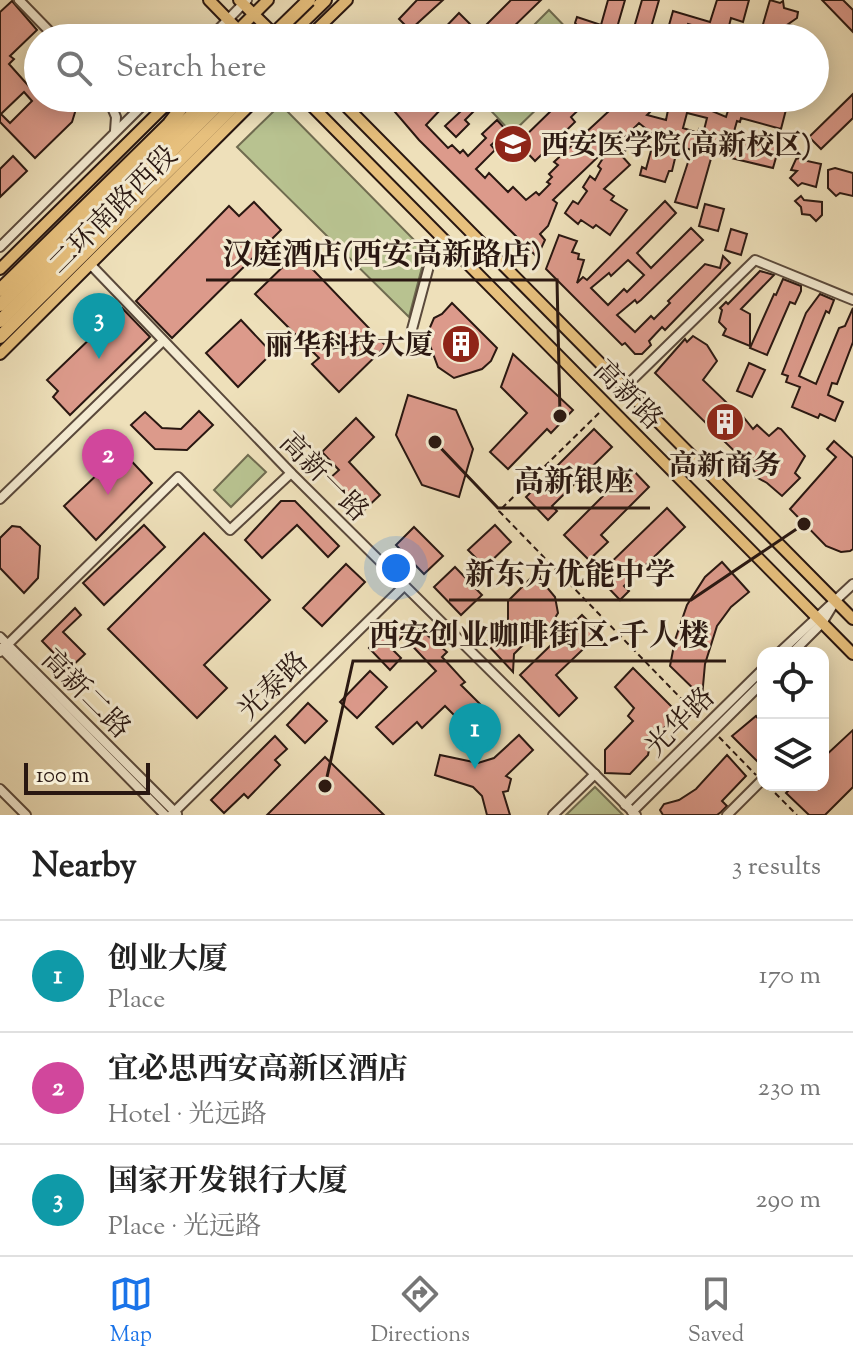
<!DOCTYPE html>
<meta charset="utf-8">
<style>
body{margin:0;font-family:"Sorts Mill Goudy","Noto Serif SC",serif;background:#f6f6f6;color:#222}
.controls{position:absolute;right:24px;bottom:24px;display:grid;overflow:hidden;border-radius:16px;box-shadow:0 4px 20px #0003}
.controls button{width:72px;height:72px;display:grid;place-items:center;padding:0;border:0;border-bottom:2px solid #e0e0e0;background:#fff;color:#222;font:40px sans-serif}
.scale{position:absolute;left:24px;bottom:20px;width:126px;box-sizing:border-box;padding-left:8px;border:4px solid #291711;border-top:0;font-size:22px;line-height:28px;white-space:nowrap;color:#291711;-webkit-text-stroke:6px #f4ebd2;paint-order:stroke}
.you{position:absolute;left:396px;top:568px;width:28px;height:28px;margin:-20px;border:6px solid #fff;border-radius:50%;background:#1a73e8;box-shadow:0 0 0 12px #1a73e833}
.badge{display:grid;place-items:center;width:52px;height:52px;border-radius:50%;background:#1a73e8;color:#fff;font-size:26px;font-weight:700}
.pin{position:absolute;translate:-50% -66px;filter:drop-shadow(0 2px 4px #0008)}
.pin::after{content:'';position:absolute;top:42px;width:28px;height:24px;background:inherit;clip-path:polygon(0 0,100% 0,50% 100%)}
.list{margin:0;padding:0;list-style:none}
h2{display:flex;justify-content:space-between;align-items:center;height:104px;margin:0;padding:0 32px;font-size:34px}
h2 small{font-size:26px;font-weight:400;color:#767676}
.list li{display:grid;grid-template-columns:52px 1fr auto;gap:24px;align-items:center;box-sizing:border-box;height:112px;padding:0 32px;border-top:2px solid #e0e0e0}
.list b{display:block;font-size:30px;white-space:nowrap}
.list p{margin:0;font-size:26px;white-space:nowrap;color:#767676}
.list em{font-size:26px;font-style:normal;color:#767676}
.icon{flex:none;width:44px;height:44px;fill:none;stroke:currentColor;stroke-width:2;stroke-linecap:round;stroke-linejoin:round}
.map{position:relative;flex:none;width:853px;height:815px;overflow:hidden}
.search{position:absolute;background:#fff;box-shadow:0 4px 20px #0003;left:24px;right:24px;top:24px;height:88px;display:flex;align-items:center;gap:20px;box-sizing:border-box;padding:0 28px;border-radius:44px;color:#767676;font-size:30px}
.sheet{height:440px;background:#fff}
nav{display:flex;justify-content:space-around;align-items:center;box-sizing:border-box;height:112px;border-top:2px solid #e0e0e0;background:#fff;font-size:22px;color:#767676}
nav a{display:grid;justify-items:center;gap:4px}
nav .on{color:#1a73e8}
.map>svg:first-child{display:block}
</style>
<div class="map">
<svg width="853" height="815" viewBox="0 0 853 815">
<rect width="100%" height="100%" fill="#eee0ba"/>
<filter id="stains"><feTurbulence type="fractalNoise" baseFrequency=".0025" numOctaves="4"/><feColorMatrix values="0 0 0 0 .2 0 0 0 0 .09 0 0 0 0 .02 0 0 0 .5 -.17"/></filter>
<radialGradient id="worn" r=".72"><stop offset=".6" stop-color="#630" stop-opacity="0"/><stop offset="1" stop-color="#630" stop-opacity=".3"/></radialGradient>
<g fill="#b8c290" stroke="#706c50" stroke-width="2">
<path d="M549,10L576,38H521Z"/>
<path d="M479,98H548L512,133Z"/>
<path d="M275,110H286L426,252L409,317L237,147Z"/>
<path d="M248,455L266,472L231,507L214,490Z"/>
<path d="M595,787L623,815H566Z"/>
</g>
<g fill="#dc9a8b" stroke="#291711" stroke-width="2" fill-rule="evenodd">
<path d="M417,0H443L410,30L399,19Z"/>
<path d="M511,0H541L502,38H495L484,27Z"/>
<path d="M608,0H625L614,38H597L598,35L581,30L575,23L577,17L601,25Z"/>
<path d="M642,0H659L648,38H631Z"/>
<path d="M717,0H749L743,22L731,18L726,38H707L710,30L688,24L684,38L666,36L673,11L710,22Z"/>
<path d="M770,0L780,3L783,1L784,8L798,12L797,18L787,25L793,26L792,37L776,32L774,38H759Z"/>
<path d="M822,0H843L853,10V32Z"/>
<path d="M12,1L37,30L10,56L14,59L9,64L34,92L38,88V98H76V109L72,122L35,158L0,122V12ZM24,92L32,101L10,123L1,114Z"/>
<path d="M459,13L477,31L470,38H435Z"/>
<path d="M853,94V118L821,149L809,137Z"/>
<path d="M383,98H432L442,108L426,125L448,148L452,145L460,153L463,150L468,156L486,138L482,134L497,120L507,131L491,145L495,150L476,169L485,178L489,173L508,192L513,187L526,200L536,192L539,195L550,184L547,182L552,177L549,174L558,165L554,162L623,98H638L652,110L647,115L666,120L669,105L651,100V98H676L690,102L691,98H710L707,109L726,117L732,98H789L781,129L741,118L740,122L737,121L733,135L779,147L773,168L727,157L728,152L714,148L697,208L675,202L692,150L678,146L672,171H669L665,182L640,175L642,167L646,169L655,136L639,123L624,138L628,143L625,145L628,148L621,155L630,165L604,189L614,196L611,200L627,210L610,235L596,225L593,228L581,220L578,224L565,213L573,201L578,204L587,191L583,187L590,176L595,180L601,169L598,166L605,155L602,153L553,200L557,203L548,226L540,234L545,240L537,257L419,140ZM687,113L707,118L704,130L699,129L698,133L683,128Z"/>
<path d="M467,98H475L481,104L465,120L469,124L456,137L445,126L460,112L457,109Z"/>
<path d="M569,98H591L571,117L575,122L535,161L518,143L558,104L560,106Z"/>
<path d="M13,156L27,171L0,197V169Z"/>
<path d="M806,156L807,161L821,164L816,187L802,183L798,186L790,178L797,171L791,170L796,159Z"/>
<path d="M835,168L853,173V196L840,193L836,196L828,188V170Z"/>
<path d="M801,196L804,200L822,202V215L816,221L810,215L802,214L801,207L795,201Z"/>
<path d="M665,201L676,213L637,253L651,268L691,228L703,240L641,300L637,303L635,300L617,315L635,332L651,316L654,319L670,303L668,301L705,264L720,268L723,256L730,263L665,330L662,327L649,341L651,345L642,354H635L625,343L622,345L546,269L559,235L577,241L572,252L579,254L578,259L584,260L577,283L583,277L587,280ZM628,260L644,275L627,292L624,289L608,305L591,288L609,273L611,276Z"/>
<path d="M254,202L281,230L172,338L136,301L229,206L239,216Z"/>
<path d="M705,204L724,209L718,231L699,226Z"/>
<path d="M731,229L747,234L741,255L725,250Z"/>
<path d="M297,253L386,346L339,392L312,364L319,358L255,294Z"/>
<path d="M760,271L774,275L741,309L750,314V346L723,335L726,329L719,322L722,310L720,308L726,302L728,304Z"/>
<path d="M783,279L801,286V291L795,304L790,302L767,355L750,348L774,294L776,295Z"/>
<path d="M820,294L834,300L829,313L826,311L799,376L816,384L839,328L845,326L853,308V342L837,384L832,383L828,395L843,402L835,421L820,414L818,418L792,407L800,387L786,382L788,376L782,374L806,313Z"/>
<path d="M452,303L497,348L491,361L482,369L454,378L438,367L428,340V332L434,318L442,314Z"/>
<path d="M122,308L150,337L70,415L53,397L58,391L47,380Z"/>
<path d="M241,320L272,353L238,387L206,353Z"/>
<path d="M693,336L707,345L717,361L703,380L728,404L737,409L753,429L757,425L769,436L778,428L781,429L805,456L795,473L800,478L782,496L767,483L758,478L753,469L722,439L713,434L708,425L655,373L685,339L687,342Z"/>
<path d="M513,354L573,410L551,433L547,429L508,469L490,452L527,413L501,387Z"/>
<path d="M749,363L765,370L752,397L737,391Z"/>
<path d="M408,395L456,410L473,449L459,497L422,485L396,435Z"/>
<path d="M199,411L213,425L187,450L155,449L131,425L145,412L162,428L181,429Z"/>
<path d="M356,418L374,437L349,462L380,495L361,513L329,479L339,470L322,452Z"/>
<path d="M594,429L612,447L552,506L557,511L548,520L526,497Z"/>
<path d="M834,441L853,458V549L850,551L841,552L826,546L790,509L836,457L827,449Z"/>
<path d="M122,451L152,483L96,540L64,506Z"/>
<path d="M631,468L649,487L601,535L608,542L589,560L564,535Z"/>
<path d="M281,501H295L339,546L328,557L297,525L262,558L245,540Z"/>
<path d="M667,508L685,527L624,586L629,591L620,600L597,576Z"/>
<path d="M144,525L165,547L104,605L83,583Z"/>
<path d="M495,525L511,542L485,567L468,550Z"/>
<path d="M12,526L20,527L40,546L38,578L24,593L0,568V538Z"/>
<path d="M414,527L443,556L424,574L396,545Z"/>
<path d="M204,533L270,600L204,665L227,688L197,718L108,629Z"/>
<path d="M722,562L749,592L731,607L717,626L705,664L702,697L670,666L675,640L687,605L705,577Z"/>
<path d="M346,564L365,582L322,626L303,608Z"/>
<path d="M455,567L482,595L461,615L434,587Z"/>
<path d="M540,569V579L555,597L558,613L550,626L538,630L514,654L513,672L486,643L508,622V601Z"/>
<path d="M75,608L81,615L63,632L85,654L69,669L42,641Z"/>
<path d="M582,615L600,633L556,675L577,698L559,716L520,675Z"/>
<path d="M392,623H413L447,652L442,657L465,682L461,685L496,720L478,739L445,706L422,728L417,722L393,744L376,727L436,671L403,636L391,648L401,658L390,670L369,648Z"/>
<path d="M633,668L679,714L651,740L648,755L630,774L605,773V750L633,721L628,716L634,708L615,687Z"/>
<path d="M370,671L387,687L357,718L340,702Z"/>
<path d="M308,703L327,721L305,743L287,725Z"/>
<path d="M756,716L763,724V767L732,736Z"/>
<path d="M853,730V787L825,815H809L786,793L794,785H823V758Z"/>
<path d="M519,735L533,750L506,776L511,779L508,791L503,792L510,815H487L482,796L473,787L435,775L440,755L478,763L494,758Z"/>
<path d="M275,736L287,749L275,760L280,765L248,798L244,794L224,813L211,800Z"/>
<path d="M727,755L746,776L722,801L727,806L721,812L717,815H663L660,810L664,804L679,800L696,789Z"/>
<path d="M325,757L384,815H267Z"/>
</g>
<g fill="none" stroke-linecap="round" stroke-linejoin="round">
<g stroke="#5a493b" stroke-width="12">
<g id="minor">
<path d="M19,0L56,38"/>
<path d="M210,38L247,0"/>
<path d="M108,98L116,117L115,131"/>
<path d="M0,247L150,98"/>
<path d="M90,264L291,473L636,815"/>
<path d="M411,333L432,255L445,242"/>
<path d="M624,388L755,260L853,300"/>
<path d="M0,499L163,341"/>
<path d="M0,637L177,814"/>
<path d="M1,648L165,815"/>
<path d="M0,652L178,477L230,530L291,473"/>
<path d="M779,653L853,584"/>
<path d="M792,653L822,623L833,605"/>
<path d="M0,789L26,815"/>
<path d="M625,805L763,669"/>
<path d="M632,812L763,682"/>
<path d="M171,815L404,586"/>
<path d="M553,815L595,774"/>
<path d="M727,815L762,780"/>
</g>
</g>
<g stroke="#291711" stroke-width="14">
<g id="major">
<path d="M209,0L246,38"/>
<path d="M239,0L278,38"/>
<path d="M230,38L268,0"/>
<path d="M308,38L347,0"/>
<path d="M304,98L853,654"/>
<path d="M338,98L853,619"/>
<path d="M0,269L173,98"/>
<path d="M0,354L257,98"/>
</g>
</g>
<g stroke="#291711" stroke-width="16">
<g id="highway">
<path d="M286,38L325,0"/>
<path d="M0,290L169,124L189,98"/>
<path d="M0,305L209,98"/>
<path d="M0,321L225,98"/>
<path d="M0,337L242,98"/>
</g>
</g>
<g stroke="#291711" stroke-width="2" stroke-dasharray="6 4" stroke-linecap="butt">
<path d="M599,413L499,511L700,718"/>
<path d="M719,737L756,775"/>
<path d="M768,786L797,815"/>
</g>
<use href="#minor" stroke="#f4ebd2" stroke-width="8"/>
<use href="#major" stroke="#e7c07d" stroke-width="10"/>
<use href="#highway" stroke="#e7c07d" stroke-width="12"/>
<g stroke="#291711" stroke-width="16" stroke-linecap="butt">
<path id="highway-bridge" d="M270,38L309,0"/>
</g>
<use href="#highway-bridge" stroke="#e7c07d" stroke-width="12"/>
</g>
<defs>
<g id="university-disc" transform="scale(2)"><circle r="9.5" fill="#8f2418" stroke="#f4ebd2"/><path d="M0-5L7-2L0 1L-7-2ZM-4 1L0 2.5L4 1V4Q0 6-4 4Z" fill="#fff"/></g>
<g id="building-disc" transform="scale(2)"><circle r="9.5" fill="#8f2418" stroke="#f4ebd2"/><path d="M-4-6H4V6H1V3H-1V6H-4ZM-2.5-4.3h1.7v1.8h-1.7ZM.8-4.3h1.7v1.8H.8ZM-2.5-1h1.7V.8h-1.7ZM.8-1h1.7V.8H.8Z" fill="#fff"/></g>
</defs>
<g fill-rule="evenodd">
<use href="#university-disc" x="513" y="144"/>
<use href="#building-disc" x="461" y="344"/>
<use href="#building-disc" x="725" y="422"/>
</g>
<g text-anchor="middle" stroke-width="6" stroke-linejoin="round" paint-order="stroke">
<g font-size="28" font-weight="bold" fill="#291711" stroke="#f4ebd2" text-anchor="start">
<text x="541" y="154">西安医学院(高新校区)</text>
<text x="433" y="354" text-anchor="end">丽华科技大厦</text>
<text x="725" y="474" text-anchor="middle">高新商务</text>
</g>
<g font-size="28" fill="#291711" stroke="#f4ebd2">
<text transform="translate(112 209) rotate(-45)" y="10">二环南路西段</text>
<text transform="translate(629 394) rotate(45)" y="10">高新路</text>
<text transform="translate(325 476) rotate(45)" y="10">高新一路</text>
<text transform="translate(272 685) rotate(-44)" y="10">光泰路</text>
<text transform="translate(87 693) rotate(45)" y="10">高新二路</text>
<text transform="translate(679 721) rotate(-45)" y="10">光华路</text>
</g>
</g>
<path fill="none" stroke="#291711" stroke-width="3" d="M560 416L557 280H206M435 442L498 508H650M804 524L691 600H449M325 786L353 661H726"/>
<g fill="#291711" stroke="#f4ebd2" stroke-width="3">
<circle cx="560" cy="416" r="8"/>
<circle cx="435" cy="442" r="8"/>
<circle cx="804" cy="524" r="8"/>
<circle cx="325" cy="786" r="8"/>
</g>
<g font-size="30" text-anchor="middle" font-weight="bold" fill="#291711" stroke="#f4ebd2" stroke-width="6" stroke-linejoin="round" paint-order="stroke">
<text x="382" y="264">汉庭酒店(西安高新路店)</text>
<text x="574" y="491">高新银座</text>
<text x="570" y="584">新东方优能中学</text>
<text x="539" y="645">西安创业咖啡街区-千人楼</text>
</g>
<rect width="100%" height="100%" filter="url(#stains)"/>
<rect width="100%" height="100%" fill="url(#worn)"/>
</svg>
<div class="controls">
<button><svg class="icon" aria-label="locate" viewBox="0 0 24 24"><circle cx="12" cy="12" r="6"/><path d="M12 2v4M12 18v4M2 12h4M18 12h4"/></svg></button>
<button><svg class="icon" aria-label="layers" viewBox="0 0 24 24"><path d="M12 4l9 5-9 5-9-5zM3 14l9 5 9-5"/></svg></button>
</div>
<div class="scale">100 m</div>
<div class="you"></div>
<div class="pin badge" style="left:475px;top:769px;background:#0f9aa8">1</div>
<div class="pin badge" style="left:108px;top:495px;background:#d1479c">2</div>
<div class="pin badge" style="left:99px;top:359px;background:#0f9aa8">3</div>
<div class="search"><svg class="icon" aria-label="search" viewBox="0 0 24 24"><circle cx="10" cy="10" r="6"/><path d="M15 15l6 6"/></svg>Search here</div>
</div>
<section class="sheet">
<h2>Nearby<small>3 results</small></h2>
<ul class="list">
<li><span class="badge" style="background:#0f9aa8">1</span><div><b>创业大厦</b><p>Place</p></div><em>170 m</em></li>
<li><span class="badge" style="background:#d1479c">2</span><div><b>宜必思西安高新区酒店</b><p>Hotel · 光远路</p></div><em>230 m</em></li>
<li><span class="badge" style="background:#0f9aa8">3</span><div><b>国家开发银行大厦</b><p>Place · 光远路</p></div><em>290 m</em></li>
</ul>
</section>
<nav>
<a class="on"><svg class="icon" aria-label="map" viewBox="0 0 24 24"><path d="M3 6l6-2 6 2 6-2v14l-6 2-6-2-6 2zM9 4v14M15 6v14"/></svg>Map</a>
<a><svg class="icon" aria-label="directions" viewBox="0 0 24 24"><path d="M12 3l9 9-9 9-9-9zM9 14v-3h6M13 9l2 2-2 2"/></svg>Directions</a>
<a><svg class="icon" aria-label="saved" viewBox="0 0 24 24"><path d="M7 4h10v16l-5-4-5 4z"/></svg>Saved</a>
</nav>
